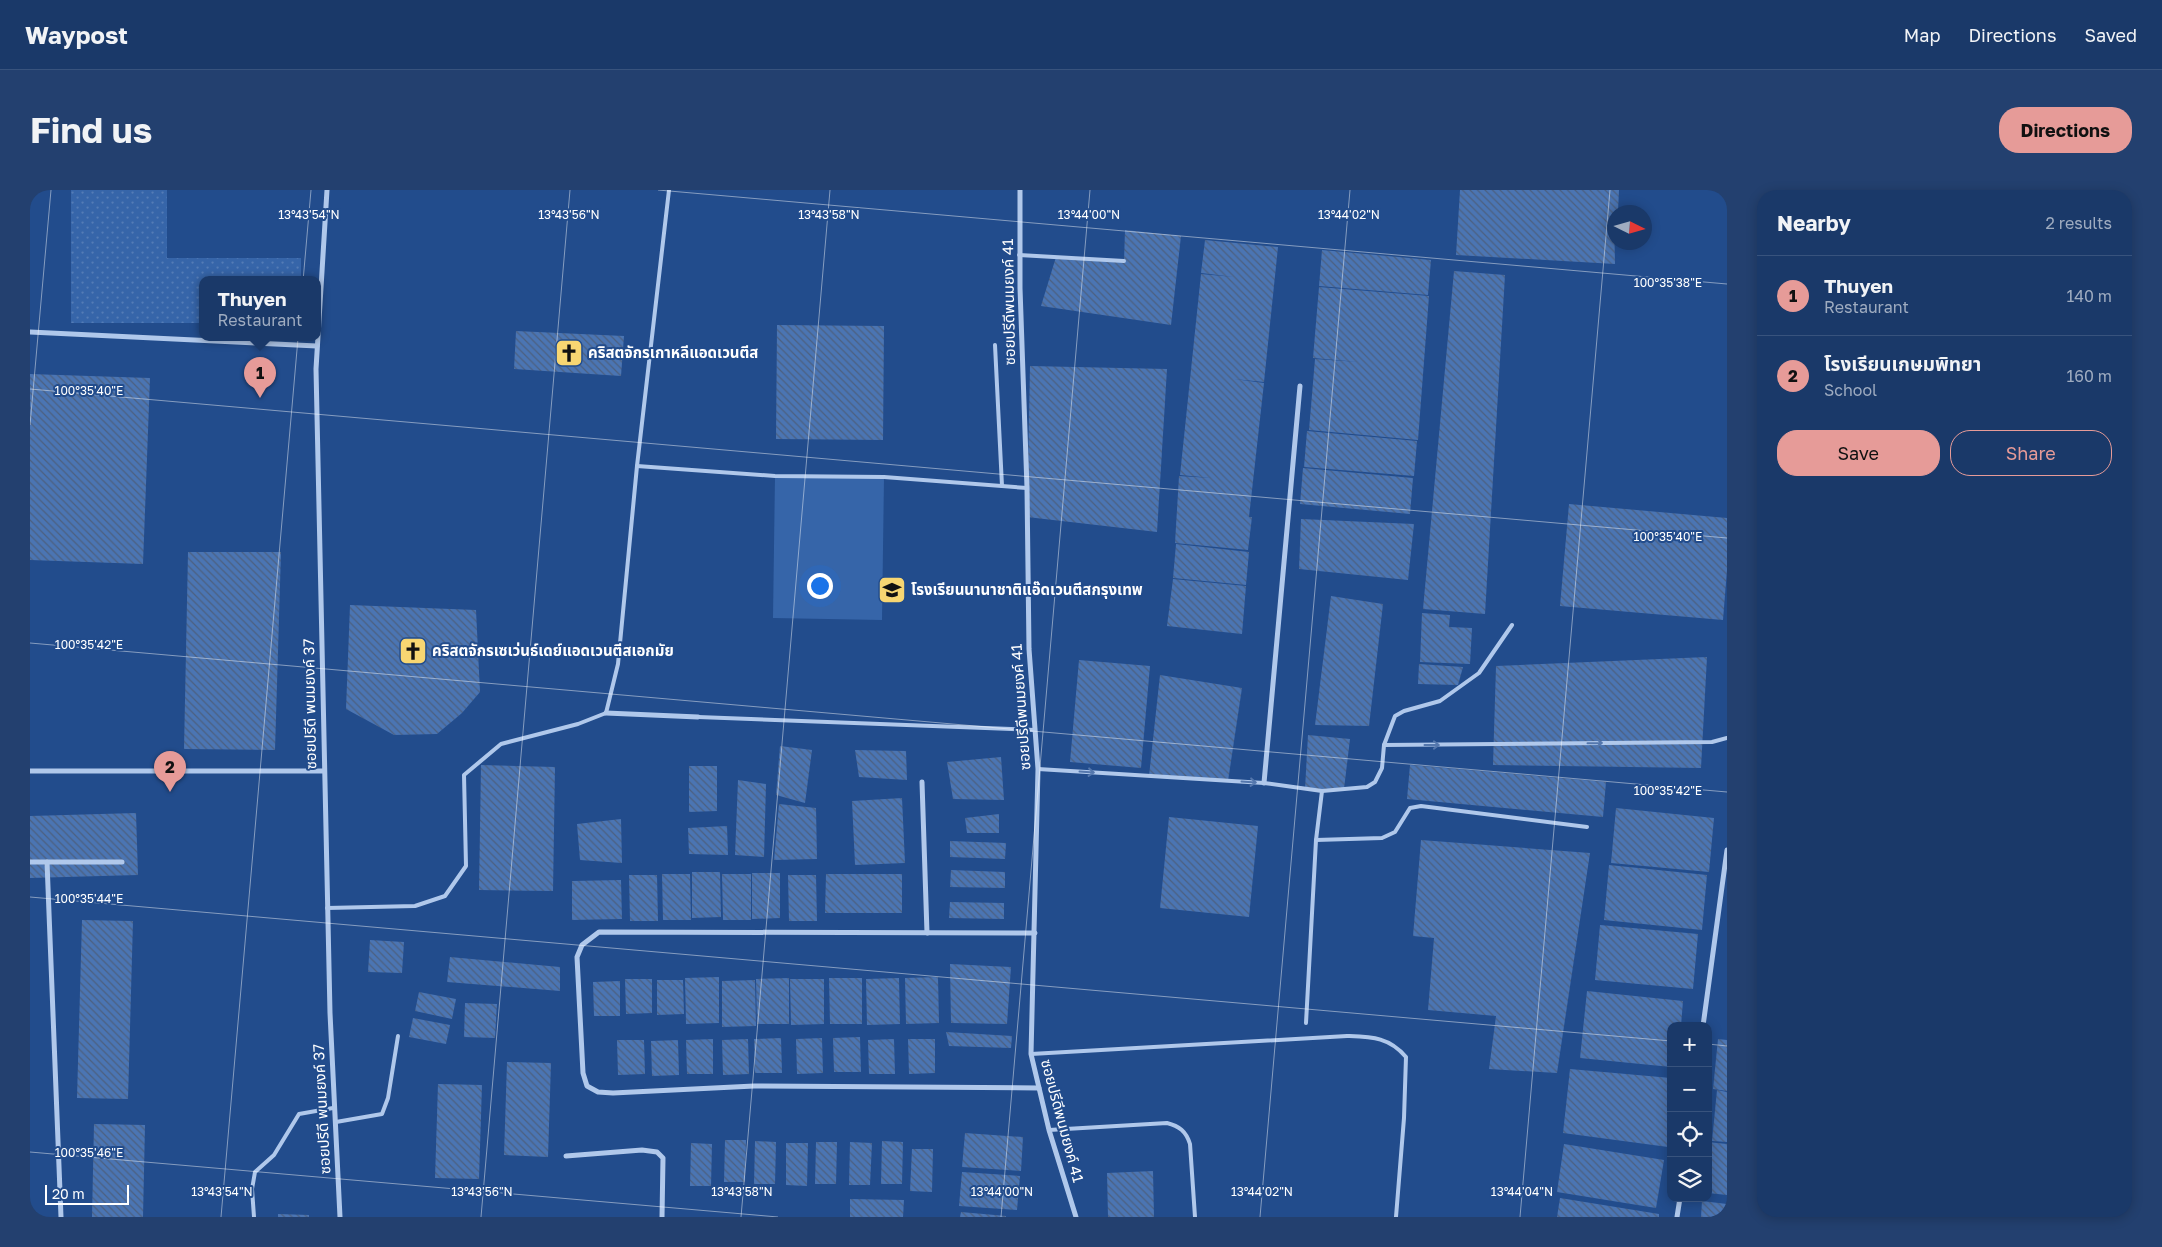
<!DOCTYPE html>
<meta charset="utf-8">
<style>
body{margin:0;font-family:"Golos Text","Noto Sans Thai",sans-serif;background:#23406f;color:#f1f3f6}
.controls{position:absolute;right:15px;bottom:15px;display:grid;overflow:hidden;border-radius:10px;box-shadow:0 2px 12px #0003}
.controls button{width:45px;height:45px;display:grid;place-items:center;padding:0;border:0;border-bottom:1px solid #38537d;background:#1a3969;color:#f1f3f6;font:25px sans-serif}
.compass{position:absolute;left:1577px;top:15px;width:45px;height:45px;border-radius:50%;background:#1a3969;box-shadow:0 2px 12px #0003;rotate:95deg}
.scale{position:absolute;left:15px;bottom:12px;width:84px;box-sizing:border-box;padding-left:5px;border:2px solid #fff;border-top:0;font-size:14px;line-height:18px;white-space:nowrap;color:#fff;-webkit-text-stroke:4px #224c8c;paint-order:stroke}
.you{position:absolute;left:789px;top:395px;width:18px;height:18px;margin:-12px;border:4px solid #fff;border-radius:50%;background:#1a73e8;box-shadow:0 0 0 8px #1a73e833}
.badge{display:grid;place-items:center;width:32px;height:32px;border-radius:50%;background:#e69b98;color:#111;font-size:16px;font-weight:700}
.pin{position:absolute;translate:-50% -41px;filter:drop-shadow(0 1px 2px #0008)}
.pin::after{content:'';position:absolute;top:26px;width:18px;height:15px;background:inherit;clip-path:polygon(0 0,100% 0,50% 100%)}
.popup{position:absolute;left:169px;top:86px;width:122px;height:65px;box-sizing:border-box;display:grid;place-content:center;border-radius:10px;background:#1a3969;filter:drop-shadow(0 1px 4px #0005);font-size:16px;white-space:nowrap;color:#9facc0}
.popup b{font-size:19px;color:#f1f3f6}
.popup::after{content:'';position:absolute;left:50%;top:100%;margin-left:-10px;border:10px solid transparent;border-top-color:#1a3969}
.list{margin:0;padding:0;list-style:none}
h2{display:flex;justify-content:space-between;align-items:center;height:65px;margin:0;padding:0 20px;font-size:21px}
h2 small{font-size:16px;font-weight:400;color:#9facc0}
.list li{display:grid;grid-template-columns:32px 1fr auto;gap:15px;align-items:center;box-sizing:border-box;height:80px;padding:0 20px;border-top:1px solid #38537d}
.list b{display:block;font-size:19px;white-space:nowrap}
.list p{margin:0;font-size:16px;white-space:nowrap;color:#9facc0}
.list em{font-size:16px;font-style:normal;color:#9facc0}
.actions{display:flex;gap:10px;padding:15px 20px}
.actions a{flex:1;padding:11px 0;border:1px solid #e69b98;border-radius:20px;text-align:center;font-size:18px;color:#e69b98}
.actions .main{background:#e69b98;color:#111}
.icon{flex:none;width:28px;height:28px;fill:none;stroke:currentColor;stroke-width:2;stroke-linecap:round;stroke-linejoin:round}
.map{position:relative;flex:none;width:1697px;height:1027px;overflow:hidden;border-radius:20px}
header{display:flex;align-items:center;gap:30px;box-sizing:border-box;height:70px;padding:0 25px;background:#1a3969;border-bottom:1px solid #38537d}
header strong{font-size:24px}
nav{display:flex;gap:28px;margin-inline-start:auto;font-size:18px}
.intro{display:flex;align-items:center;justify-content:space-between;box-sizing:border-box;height:120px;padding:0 30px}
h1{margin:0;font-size:35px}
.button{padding:12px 22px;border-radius:20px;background:#e69b98;color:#111;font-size:18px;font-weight:700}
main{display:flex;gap:30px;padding:0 30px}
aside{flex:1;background:#1a3969;border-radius:20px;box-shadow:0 2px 12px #0003}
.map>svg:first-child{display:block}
</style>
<header>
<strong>Waypost</strong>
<nav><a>Map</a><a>Directions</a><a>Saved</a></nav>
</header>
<div class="intro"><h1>Find us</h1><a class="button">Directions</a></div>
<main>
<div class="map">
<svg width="1697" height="1027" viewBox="0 0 1697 1027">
<defs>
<pattern id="grass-dots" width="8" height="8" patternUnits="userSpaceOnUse" patternTransform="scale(1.25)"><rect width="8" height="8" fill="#3665a9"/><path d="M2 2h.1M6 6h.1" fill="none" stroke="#547cb6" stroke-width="1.8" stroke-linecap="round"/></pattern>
<pattern id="building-back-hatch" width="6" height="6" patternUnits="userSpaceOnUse" patternTransform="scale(1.25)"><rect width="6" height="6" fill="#4b75b3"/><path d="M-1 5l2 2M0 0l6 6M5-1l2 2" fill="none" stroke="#4c6080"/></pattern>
</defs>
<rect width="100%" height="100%" fill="#224c8c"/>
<path fill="url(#grass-dots)" d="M41,0H137V68H271V89H172V133H41Z"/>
<path fill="#3665a9" d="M745,286L854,287L852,430L743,428Z"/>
<g fill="url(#building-back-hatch)">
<path d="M1430,0H1589L1588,22H1584L1585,74L1426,65Z"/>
<path d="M1095,40L1151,46L1141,135L1011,116L1026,67L1094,71Z"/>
<path d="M1175,50L1248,57L1234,192L1204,189L1234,193L1219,327H1222L1218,360L1145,353L1149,286L1182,288L1150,285L1171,84L1204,87L1171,83Z"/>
<path d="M1292,60L1401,70L1398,105L1289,96Z"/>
<path d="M1424,81L1475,85L1455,424L1393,419Z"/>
<path d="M1289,97L1399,106L1388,250L1279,240L1285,169L1329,172L1283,168Z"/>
<path d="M747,135L854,136L853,250L746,249Z"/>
<path d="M486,141L594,146L591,186L484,179Z"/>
<path d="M1000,176L1137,179L1127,342L997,327Z"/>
<path d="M0,184L120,188L113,374L0,370Z"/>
<path d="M1277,241L1387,251L1384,286L1274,277Z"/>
<path d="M1273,278L1383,288L1380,324L1270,314Z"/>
<path d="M1539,314L1697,328V380L1693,430L1530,416Z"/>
<path d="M1271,329L1384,334L1378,390L1269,379Z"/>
<path d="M1146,354L1219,362L1216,395L1143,388Z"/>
<path d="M158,362H251L245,560L154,559Z"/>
<path d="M1143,389L1216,396L1212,444L1137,436Z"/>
<path d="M1301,406L1353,414L1339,536L1285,535Z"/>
<path d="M320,415L446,420L450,502L432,523L407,544L364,545L316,519Z"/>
<path d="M1392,423L1420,425L1419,437L1442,438L1440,474L1390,472Z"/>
<path d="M1677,467L1671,578L1463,575L1466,476Z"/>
<path d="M1049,470L1120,476L1111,578L1040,572Z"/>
<path d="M1389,474L1433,477L1428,495L1388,494Z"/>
<path d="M1130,485L1212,498L1198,591L1119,586Z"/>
<path d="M1278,545L1320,549L1314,599H1275Z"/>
<path d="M750,556L782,560L775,613L746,605Z"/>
<path d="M825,560L876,561L877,590L829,587Z"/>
<path d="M971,567L974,610L923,609L917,572Z"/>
<path d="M451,575L525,577L523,701L449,700Z"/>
<path d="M1380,575L1576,592L1573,627L1377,609Z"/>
<path d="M659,576H687V621L659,622Z"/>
<path d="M708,590L736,594L734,667L705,665Z"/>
<path d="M872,608L875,673L825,675L822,611Z"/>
<path d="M749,614L786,618L787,669L744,670Z"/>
<path d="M1586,618L1684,628L1679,682L1581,673Z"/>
<path d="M106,623L108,685L0,688V626Z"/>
<path d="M969,624V643H937L935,628Z"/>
<path d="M1139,627L1228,636L1219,727L1130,718Z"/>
<path d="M591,629L592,673L550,670L547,634Z"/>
<path d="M697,636L698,665L659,664L658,638Z"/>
<path d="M1391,650L1560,663L1527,883L1459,879L1466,826L1398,820L1404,748L1383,746Z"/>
<path d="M920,651L976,653L975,669L920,667Z"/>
<path d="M1579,675L1677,685L1672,740L1574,730Z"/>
<path d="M921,680L975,682V698L920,697Z"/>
<path d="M662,682H690L691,727L662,728Z"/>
<path d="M722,683H750V728L722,729Z"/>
<path d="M632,684H660L661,730H633Z"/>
<path d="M692,684H721V730H693Z"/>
<path d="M796,684H872V723H795Z"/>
<path d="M599,685H627L628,731H600Z"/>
<path d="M758,685H786L787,731H759Z"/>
<path d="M591,690L592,729L542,730V691Z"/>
<path d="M920,712L974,713V729L919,728Z"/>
<path d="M52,730L103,731L98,909L47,908Z"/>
<path d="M1570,735L1668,744L1663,799L1565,790Z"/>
<path d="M340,750L374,752L372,783L338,782Z"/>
<path d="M420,767L530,777V801L417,792Z"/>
<path d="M920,774L981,777L977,834L921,833Z"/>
<path d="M689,787V833L656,834L655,788Z"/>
<path d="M908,787L909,833L876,834L875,788Z"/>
<path d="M759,788V834H727L726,789Z"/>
<path d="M799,788H832V834H800Z"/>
<path d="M869,788L870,834L837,835L836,789Z"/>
<path d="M595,789H622V823L596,824Z"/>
<path d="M760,789H794V834L761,835Z"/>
<path d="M627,790H653L654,824L627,825Z"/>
<path d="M725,790L726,836L692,837V791Z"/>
<path d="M590,791V826H564L563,792Z"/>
<path d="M1557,801L1653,811L1651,836H1641V877L1550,868Z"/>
<path d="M389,802L426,809L422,829L385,821Z"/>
<path d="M435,813L467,814L465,848L434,847Z"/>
<path d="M383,828L420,835L416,854L379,847Z"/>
<path d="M916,842L982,846L981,858L919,856Z"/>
<path d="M830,847L831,882H804L803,848Z"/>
<path d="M751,848L752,883H725L724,849Z"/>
<path d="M792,848L793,883L767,884L766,849Z"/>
<path d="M683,849V884H657L656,850Z"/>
<path d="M718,849L719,884L693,885L692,850Z"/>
<path d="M864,849L865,884H839L838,850Z"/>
<path d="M878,849H905V883L879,884Z"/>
<path d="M1688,849L1697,850V901L1683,899Z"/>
<path d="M587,850H614L615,884L588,885Z"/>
<path d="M648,850L649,885L622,886L621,851Z"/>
<path d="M477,872L521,873L518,967L474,965Z"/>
<path d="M1540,879L1641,888V938L1638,957L1533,943Z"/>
<path d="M408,894L452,895L449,989L405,988Z"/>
<path d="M1687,900L1697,902V952L1682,951Z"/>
<path d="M64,934L115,935L113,1027H62Z"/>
<path d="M935,943L993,947L991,981L932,977Z"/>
<path d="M695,950H716L715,992H694Z"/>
<path d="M725,951L746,952L745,994H724Z"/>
<path d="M852,951L873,952L872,994H851Z"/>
<path d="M786,952H807L806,994H785Z"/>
<path d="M820,952L842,953L840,995H819Z"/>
<path d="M1678,952L1697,954V1005L1678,1003Z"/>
<path d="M661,953L682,954L681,996H660Z"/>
<path d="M756,953H778L777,996L756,995Z"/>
<path d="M1534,954L1634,970L1626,1018L1527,1002Z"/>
<path d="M882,959H903L902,1002L880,1001Z"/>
<path d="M1123,981L1124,1027H1078L1077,983Z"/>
<path d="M932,982L990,986L987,1020L929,1016Z"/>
<path d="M1530,1008L1629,1024V1027H1527Z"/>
<path d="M820,1009L874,1010L873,1027H820Z"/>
<path d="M1672,1011L1697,1014V1027H1671Z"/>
<path d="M931,1022L976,1026V1027H930Z"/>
<path d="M248,1024L279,1025V1027H248Z"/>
</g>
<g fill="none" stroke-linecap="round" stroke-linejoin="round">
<g stroke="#b0c8eb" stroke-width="4">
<path d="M989,65L1094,71"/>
<path d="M965,155L972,296"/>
<path d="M607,276L745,286L854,287L997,298"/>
<path d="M668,527L1005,540"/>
<path d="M1354,555L1682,552L1697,548"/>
<path d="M1008,579L1234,593L1292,601L1337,597L1345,592L1352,578L1354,555L1365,526L1374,521L1410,511L1449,483L1482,435"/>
<path d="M1292,601L1286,650L1352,648L1365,642L1380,618L1391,616L1557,637"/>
<path d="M297,718L385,716L415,706L436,676L434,585L471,554L548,534L576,523L588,474L607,276L639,0"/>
<path d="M1276,833L1286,650"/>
<path d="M1001,864L1317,846C1342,847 1359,847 1376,867L1374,928L1366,1027"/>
<path d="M306,932L352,924L358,908L368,846"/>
<path d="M1019,940L1137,933C1149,936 1156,941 1160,954L1165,1027"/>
<path d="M224,1027L222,999L225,982L244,965L269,924L303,918"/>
</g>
<g stroke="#b0c8eb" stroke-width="5">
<path d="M297,0L286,179L300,823L310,1027"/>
<path d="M990,0V98L997,298L999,459L1008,579L1001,864L1019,940L1046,1027"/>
<path d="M0,142L287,156"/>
<path d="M576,523L668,527"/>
<path d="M0,581H294"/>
<path d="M892,592L897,743"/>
<path d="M1234,593L1270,196"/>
<path d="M0,672H92"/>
<path d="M17,672L31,1027"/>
<path d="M1005,743L569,742L552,755L547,767L553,883L557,896L568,902L583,903L724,896L1009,898"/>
<path d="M1673,836L1697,660"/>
<path d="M536,966L612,960L627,962L633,968L632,1027"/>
<path d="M1647,1027L1650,1008"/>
</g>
</g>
<defs><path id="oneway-shaft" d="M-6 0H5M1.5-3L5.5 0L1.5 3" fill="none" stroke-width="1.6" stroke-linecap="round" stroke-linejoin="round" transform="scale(1.25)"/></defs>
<g stroke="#5477ad">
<use href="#oneway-shaft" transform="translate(1565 553) rotate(-1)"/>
<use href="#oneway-shaft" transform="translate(1402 555)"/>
<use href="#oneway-shaft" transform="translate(1057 582) rotate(4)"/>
<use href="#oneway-shaft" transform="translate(1219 592) rotate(4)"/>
</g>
<path fill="none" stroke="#fff" stroke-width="1" stroke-opacity="0.45" d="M628,0L1697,94M0,199L1697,348M0,235L21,0M0,453L1697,602M0,707L1641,851M1678,854L1697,856M0,962L748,1027M191,1027L281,0M451,1027L540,0M711,1027L800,0M971,1027L1060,0M1230,1027L1320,0M1490,1027L1580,0"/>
<defs>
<g id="church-square" transform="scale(1.4375)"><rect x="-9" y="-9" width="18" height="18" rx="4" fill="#f7d672" stroke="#224c8c"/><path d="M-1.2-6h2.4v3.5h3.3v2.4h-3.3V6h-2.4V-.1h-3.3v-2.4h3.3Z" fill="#111"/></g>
<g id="school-square" transform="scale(1.4375)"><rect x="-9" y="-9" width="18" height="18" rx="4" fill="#f7d672" stroke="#224c8c"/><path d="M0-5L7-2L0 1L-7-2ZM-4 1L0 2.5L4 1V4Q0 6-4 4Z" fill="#111"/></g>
</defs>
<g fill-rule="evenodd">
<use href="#church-square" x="539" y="163"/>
<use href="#school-square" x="862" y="400"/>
<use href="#church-square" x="383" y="461"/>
</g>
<g text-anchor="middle" stroke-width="4" stroke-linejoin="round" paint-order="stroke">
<g font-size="15" fill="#fff" stroke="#224c8c">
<text transform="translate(979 112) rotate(-91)" y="5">ซอยปรีดีพนมยงค์ 41</text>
<text transform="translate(280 514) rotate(-91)" y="5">ซอยปรีดี พนมยงค์ 37</text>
<text transform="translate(991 517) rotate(-94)" y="5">ซอยปรีดีพนมยงค์ 41</text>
<text transform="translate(292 919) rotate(-93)" y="5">ซอยปรีดี พนมยงค์ 37</text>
<text transform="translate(1032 931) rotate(75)" y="5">ซอยปรีดีพนมยงค์ 41</text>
</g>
<g font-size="15" font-weight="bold" fill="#fff" stroke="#224c8c" text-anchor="start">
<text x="558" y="168">คริสตจักรเกาหลีแอดเวนตีส</text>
<text x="881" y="405">โรงเรียนนานาชาติแอ๊ดเวนตีสกรุงเทพ</text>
<text x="402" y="466">คริสตจักรเซเว่นธ์เดย์แอดเวนตีสเอกมัย</text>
</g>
</g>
<g font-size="12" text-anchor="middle" fill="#fff" stroke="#224c8c" stroke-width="4" stroke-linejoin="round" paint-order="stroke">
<text x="279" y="29">13°43'54"N</text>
<text x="539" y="29">13°43'56"N</text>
<text x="799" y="29">13°43'58"N</text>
<text x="1059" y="29">13°44'00"N</text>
<text x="1319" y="29">13°44'02"N</text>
<text x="1638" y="97">100°35'38"E</text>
<text x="59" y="205">100°35'40"E</text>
<text x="1638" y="351">100°35'40"E</text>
<text x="59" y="459">100°35'42"E</text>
<text x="1638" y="605">100°35'42"E</text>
<text x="59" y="713">100°35'44"E</text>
<text x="59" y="967">100°35'46"E</text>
<text x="192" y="1006">13°43'54"N</text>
<text x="452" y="1006">13°43'56"N</text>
<text x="712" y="1006">13°43'58"N</text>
<text x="972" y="1006">13°44'00"N</text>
<text x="1232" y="1006">13°44'02"N</text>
<text x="1492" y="1006">13°44'04"N</text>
</g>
</svg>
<div class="controls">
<button>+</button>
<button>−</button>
<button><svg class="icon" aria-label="locate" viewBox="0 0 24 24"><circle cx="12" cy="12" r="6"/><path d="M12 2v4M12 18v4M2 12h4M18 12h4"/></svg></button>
<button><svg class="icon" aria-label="layers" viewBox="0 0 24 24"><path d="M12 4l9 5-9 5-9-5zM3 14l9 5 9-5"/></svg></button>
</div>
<svg class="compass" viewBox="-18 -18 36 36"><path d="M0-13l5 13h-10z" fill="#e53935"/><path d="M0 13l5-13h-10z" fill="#9facc0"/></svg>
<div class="scale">20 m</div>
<div class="you"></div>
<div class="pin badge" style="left:230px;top:208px">1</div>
<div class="popup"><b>Thuyen</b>Restaurant</div>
<div class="pin badge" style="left:140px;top:602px">2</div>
</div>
<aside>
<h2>Nearby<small>2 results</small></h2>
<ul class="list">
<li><span class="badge">1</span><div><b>Thuyen</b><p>Restaurant</p></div><em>140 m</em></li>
<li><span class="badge">2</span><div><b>โรงเรียนเกษมพิทยา</b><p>School</p></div><em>160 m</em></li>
</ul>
<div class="actions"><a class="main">Save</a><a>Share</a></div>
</aside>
</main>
